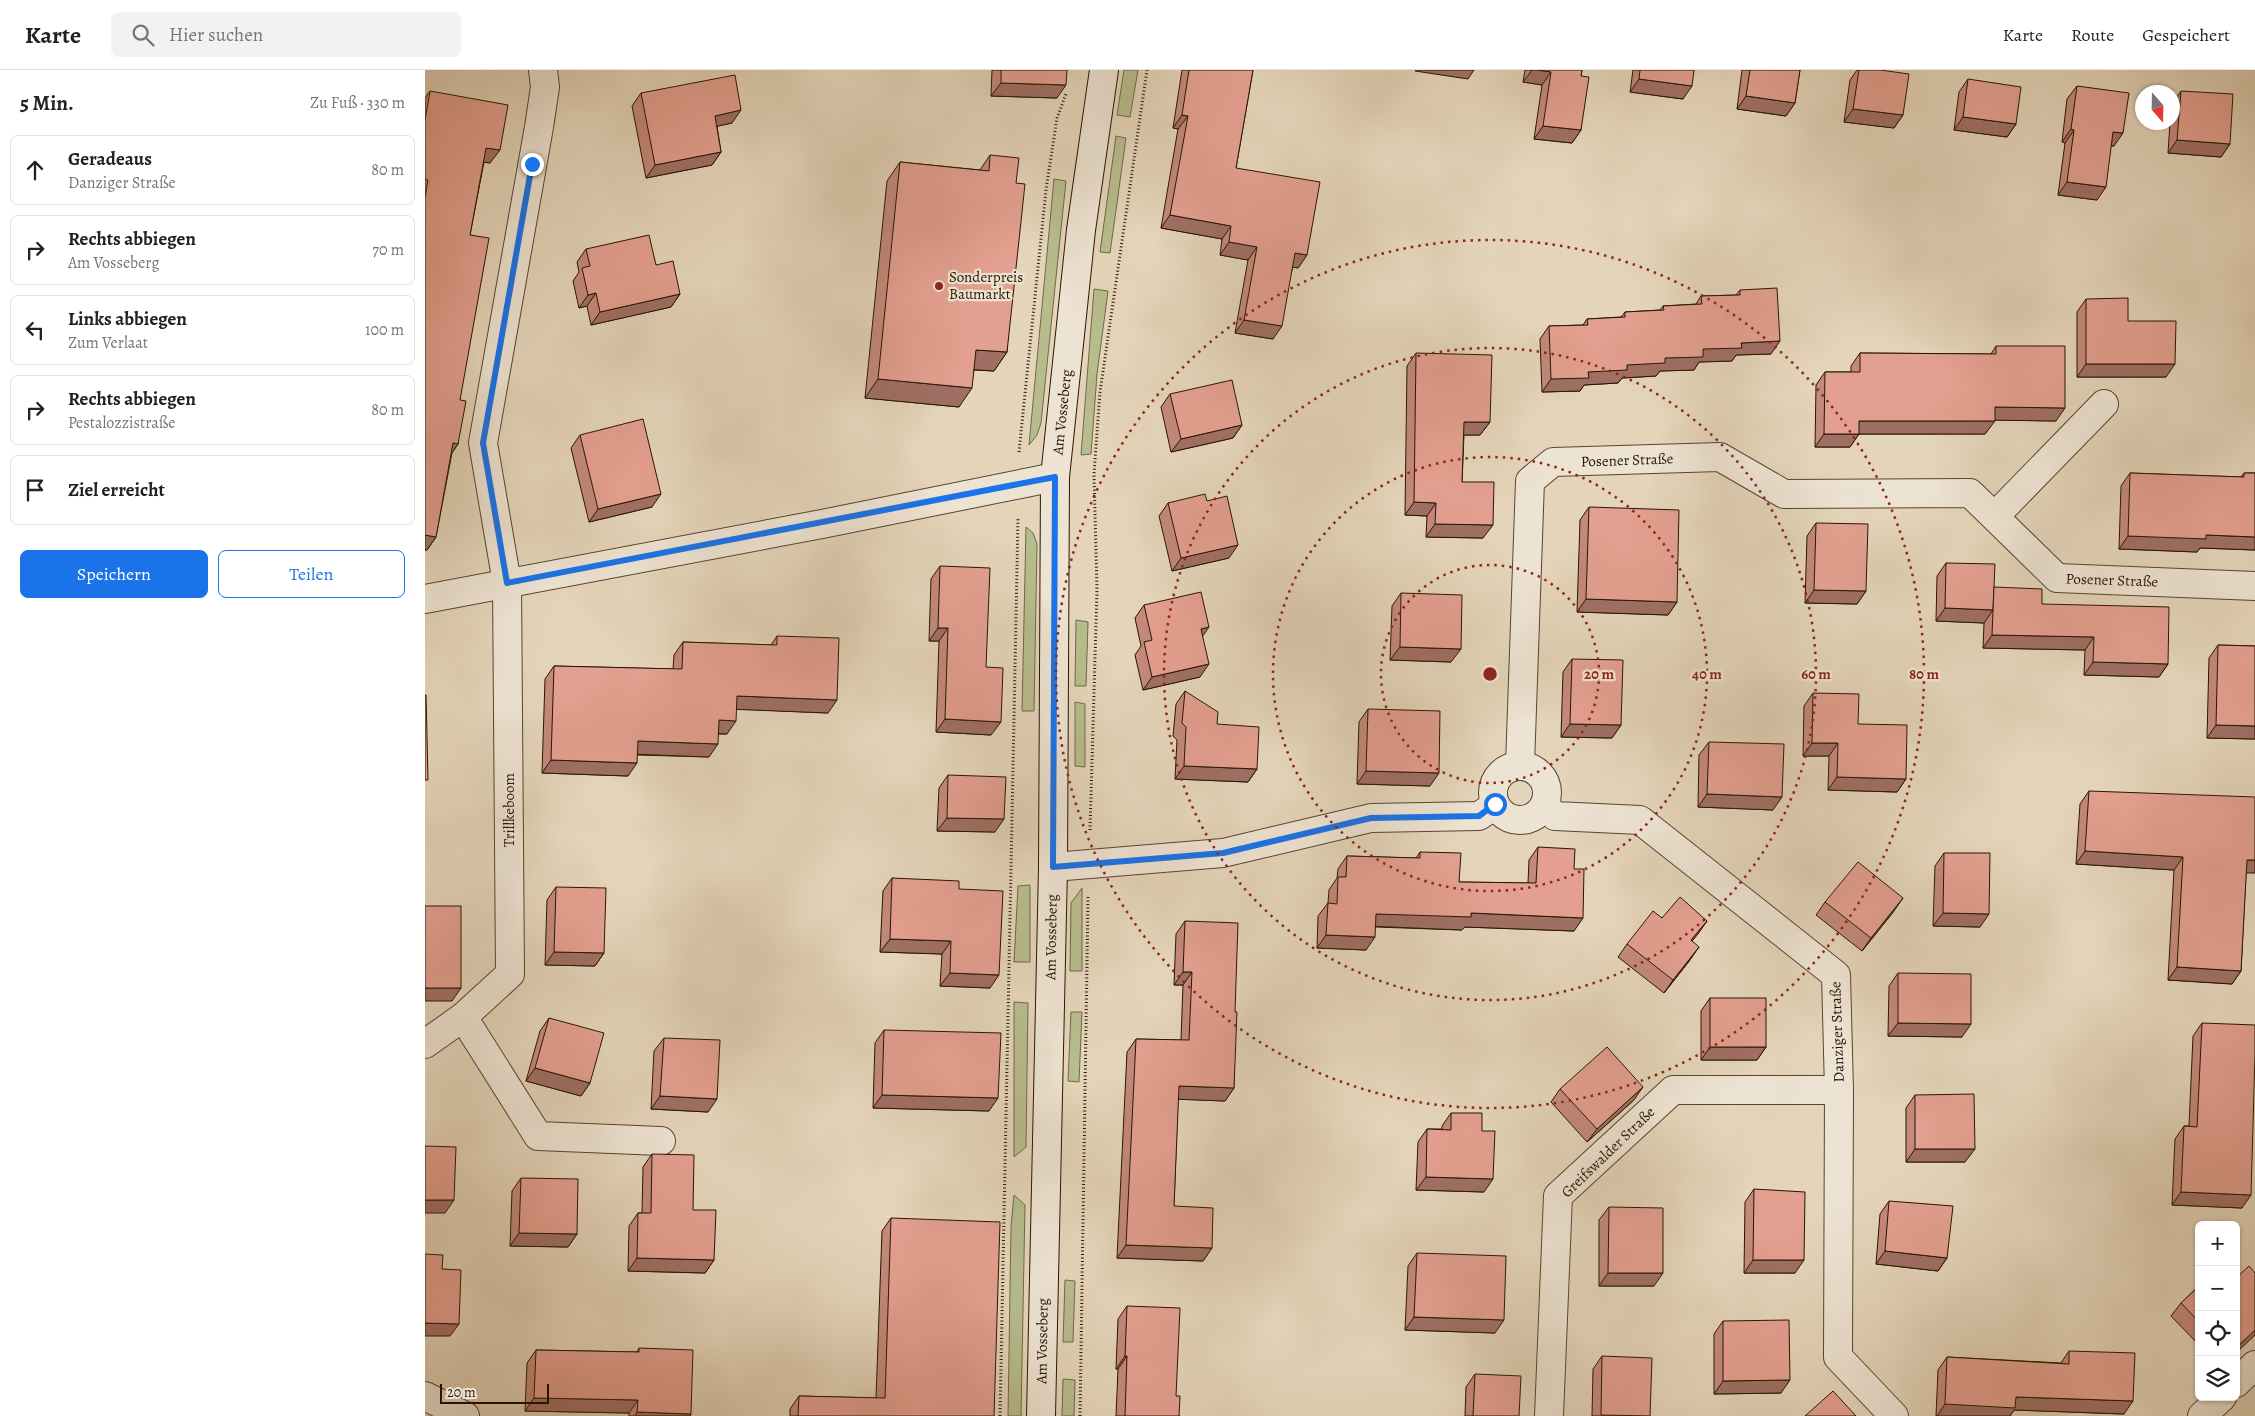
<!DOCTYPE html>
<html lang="de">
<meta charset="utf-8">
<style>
body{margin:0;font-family:Alegreya,serif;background:#f2f2f2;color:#222}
.controls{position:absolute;right:15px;bottom:15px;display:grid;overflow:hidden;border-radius:8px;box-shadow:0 1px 4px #0004}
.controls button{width:45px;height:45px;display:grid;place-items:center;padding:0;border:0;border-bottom:1px solid #e0e0e0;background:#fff;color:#222;font:25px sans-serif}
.compass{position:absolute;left:1710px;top:15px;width:45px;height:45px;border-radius:50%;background:#fff;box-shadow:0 1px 4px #0004;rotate:160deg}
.scale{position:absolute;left:15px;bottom:12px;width:109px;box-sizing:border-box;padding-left:5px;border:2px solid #281503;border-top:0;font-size:14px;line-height:18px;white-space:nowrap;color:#281503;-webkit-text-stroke:4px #ede3d2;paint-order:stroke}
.stop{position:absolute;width:15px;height:15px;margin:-11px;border:4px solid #1a73e8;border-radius:50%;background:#fff}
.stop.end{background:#1a73e8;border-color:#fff;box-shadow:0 1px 5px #0008}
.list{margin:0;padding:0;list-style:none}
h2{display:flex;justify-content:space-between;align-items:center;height:65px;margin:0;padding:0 20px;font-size:21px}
h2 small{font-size:16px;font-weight:400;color:#767676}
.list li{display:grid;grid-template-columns:32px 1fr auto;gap:15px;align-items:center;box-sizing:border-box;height:70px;margin:0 10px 10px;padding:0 10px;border:1px solid #e0e0e0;border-radius:8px}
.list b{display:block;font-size:19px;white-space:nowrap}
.list p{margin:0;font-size:16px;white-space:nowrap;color:#767676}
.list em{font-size:16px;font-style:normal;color:#767676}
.actions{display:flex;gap:10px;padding:15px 20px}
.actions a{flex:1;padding:11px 0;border:1px solid #1a73e8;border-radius:8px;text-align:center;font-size:18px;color:#1a73e8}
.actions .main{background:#1a73e8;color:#fff}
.icon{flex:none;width:28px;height:28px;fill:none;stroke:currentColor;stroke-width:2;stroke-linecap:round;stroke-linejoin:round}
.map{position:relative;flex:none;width:1830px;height:1346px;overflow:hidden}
header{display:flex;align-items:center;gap:30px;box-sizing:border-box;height:70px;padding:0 25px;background:#fff;border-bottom:1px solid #e0e0e0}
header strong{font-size:24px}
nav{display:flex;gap:28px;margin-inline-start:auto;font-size:18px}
.search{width:350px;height:45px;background:#f2f2f2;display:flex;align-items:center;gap:12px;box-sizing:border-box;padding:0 18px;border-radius:8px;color:#767676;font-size:19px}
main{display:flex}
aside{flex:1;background:#fff}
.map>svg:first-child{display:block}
</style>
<header>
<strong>Karte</strong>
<div class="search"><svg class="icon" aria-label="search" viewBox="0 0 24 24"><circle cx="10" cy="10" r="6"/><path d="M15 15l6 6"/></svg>Hier suchen</div>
<nav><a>Karte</a><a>Route</a><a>Gespeichert</a></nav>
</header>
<main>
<aside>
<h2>5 Min.<small>Zu Fuß · 330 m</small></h2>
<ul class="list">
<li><svg class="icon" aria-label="ahead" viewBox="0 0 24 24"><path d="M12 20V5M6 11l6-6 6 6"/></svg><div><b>Geradeaus</b><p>Danziger Straße</p></div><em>80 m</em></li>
<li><svg class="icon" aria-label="right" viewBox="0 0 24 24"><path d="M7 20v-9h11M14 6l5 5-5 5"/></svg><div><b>Rechts abbiegen</b><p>Am Vosseberg</p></div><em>70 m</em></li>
<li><svg class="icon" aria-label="left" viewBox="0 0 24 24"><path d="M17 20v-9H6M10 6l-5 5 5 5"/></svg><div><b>Links abbiegen</b><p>Zum Verlaat</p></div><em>100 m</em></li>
<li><svg class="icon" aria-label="right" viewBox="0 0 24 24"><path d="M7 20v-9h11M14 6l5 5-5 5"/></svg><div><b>Rechts abbiegen</b><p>Pestalozzistraße</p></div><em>80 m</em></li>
<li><svg class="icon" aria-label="arrive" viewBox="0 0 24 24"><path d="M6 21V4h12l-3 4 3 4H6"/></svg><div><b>Ziel erreicht</b></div></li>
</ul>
<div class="actions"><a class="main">Speichern</a><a>Teilen</a></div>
</aside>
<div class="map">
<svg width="1830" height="1346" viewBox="0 0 1830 1346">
<rect width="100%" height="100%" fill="#e4d4b9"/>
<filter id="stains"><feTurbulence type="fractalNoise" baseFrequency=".004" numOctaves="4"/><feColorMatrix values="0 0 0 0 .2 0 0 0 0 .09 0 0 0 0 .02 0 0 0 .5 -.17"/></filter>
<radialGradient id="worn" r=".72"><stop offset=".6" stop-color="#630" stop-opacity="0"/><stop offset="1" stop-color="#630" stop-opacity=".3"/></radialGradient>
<g fill="#b7bc8d" stroke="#706848">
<path d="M699,0H713L705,47L692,45Z"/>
<path d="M691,66L701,68L685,183L675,182Z"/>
<path d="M629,109L641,111L616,353L612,365L604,375Z"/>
<path d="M669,219L683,221L672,304L666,384L656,385Z"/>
<path d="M601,457L608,463L612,474L609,641H597Z"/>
<path d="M651,550L663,552L661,616H650Z"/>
<path d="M650,632L660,634V697L650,696Z"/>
<path d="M605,815V892H589L593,816Z"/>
<path d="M657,818V901H645L646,833Z"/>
<path d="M589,932L603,933L601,1077L589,1087Z"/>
<path d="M646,942H657L654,1012L643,1011Z"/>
<path d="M589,1125L600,1135L596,1346H583L586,1157Z"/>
<path d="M640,1210L650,1211L648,1272H638Z"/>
<path d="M638,1309L650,1310L649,1346H637Z"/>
</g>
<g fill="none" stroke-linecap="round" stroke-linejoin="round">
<g stroke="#574530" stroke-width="30">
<g id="street">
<path d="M1570,446L1679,334"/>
<path d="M0,529L397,454L630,407"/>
<path d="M1095,695L1105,411L1128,392L1295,387L1359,424L1545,423L1632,508L1830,516"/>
<circle cx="1095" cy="723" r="27"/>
<path d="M1120,736L1130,746L1215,750L1411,905L1414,1020L1413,1287L1469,1346"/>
<path d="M628,797L798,783L946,748L1054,746L1070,735"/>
<path d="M38,947L113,1066L236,1071"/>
<path d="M0,974L38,947L85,904L82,513L58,373L114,57L120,17L118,0"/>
<path d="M1811,1313L1830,1295"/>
<path d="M0,1326L40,1346"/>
<path d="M1124,1346L1133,1126L1248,1020H1414"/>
<path d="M1777,1346L1797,1327"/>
</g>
</g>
<g stroke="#281503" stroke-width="30">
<path id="secondary" d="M616,1346L628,797L630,407L656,160L679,0"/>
</g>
<g stroke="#281503" stroke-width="3" stroke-dasharray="1 2.5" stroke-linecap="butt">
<path d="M594,382L621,120L632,48L641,24"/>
<path d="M665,760L672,520L669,404L675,322L722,0"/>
<path d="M575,1346L593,448"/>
<path d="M655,1346L663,827"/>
</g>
<use href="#street" stroke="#ede3d2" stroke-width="28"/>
<use href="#secondary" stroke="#ede3d2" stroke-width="28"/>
</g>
<g fill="#c3897b" stroke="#281503">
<path d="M567,0H642L632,28L566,26Z"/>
<path d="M757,0H828L811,98L882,185L873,198L868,197L848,269L810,263L823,190L795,185L797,169L736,158L753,59L748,58Z"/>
<path d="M1100,0H1157L1156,6V60L1147,73L1109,69L1117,15L1098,12Z"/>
<path d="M1208,0H1269L1258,29L1205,22Z"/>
<path d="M1317,0H1375L1370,33L1361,46L1312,39Z"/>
<path d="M1432,0H1455L1478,45L1469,58L1419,52L1425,10Z"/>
<path d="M1543,9L1591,54L1582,67L1529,60L1534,22Z"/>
<path d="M1652,16L1689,76H1686L1672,130L1633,125L1640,73L1637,72L1642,29Z"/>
<path d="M5,21L65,93L59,92L45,165L35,330L33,374L27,383L11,467L2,480H0V28Z"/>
<path d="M1756,21L1805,74L1796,87L1743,83L1745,52H1748V33Z"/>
<path d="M216,23L307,53L292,56L296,82L287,95L221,108L207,36Z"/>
<path d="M565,85L591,113L582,282L569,301L549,300L534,337L440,328L462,111L475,92L555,100Z"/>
<path d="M161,179L231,195L255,224L246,237L166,255L162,236L154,238L148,211L154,202L152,192Z"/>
<path d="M1315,220L1346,284L1311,285L1307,291L1274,292L1269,300L1235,301L1231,306L1197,308L1193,313L1159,315L1155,321L1117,322L1115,269L1124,256L1158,255L1162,249L1196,247L1200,242L1235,240L1238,236L1271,234L1276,226L1311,225Z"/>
<path d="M1661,229L1741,307H1652V242Z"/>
<path d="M1571,276L1631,351L1570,350L1560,364H1434L1425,377H1390L1391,315L1400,302H1426V296L1435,283L1566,284Z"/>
<path d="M991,283L1065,352L1055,365H1039L1037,412L1058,468L1001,467L1002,446L980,445L982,296Z"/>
<path d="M745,324L817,355L808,368L746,382L736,337Z"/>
<path d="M155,365L227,437L164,452L146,378Z"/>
<path d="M1705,403L1816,407L1819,403H1830V480L1775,478L1772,482L1694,479L1696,416Z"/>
<path d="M782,431L804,488L747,501L734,446L743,433Z"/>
<path d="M1164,437L1252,532L1243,545L1152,542L1155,450Z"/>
<path d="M1391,453L1441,521L1432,534L1380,533L1382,466Z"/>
<path d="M1521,493L1569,517L1617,534L1743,594L1734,607L1659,605L1660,580L1558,578L1559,553L1511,551L1512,506Z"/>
<path d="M515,496L561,597L566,665L511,662L514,571H504L506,509Z"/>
<path d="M976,523L1026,592L965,590L967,536Z"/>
<path d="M719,535L777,567L775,607L718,620L710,585L716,576L710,548Z"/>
<path d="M352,566L403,643L311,639L302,664H293L284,687L212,685L203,706L117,703L120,609L129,596L248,599L249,585L258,572L346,575Z"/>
<path d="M1793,575L1830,576V669L1782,668L1784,588Z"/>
<path d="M1147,589L1196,655L1187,668L1136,667L1138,602Z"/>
<path d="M760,621L792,654L832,699L823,712L750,709L752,670L748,666L751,634Z"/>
<path d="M1388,623L1433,654L1481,709L1472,722L1403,720L1404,686H1378L1379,636Z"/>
<path d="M943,639L1005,716L932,714L934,652Z"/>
<path d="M1284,672L1348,740L1273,737L1274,685Z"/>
<path d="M523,705L570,762L512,761L514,718Z"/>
<path d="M1664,721L1821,803L1816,901L1807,914L1743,910L1749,800L1651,794L1655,734Z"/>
<path d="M1113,777L1149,799V861L1040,857L1037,860L950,857L941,880L892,878L893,846L903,833L904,820L912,808L913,799L922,786L991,788L995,782L1034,812L1103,813L1104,790Z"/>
<path d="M1519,783L1555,857L1508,856L1510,796Z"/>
<path d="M467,808L534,819L565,918L515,916L517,884L455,882L458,821Z"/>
<path d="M131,817L179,883L170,896L120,895L122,830Z"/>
<path d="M1400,832L1469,841L1437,881L1391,845Z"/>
<path d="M1237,848L1282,851L1267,871L1265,890L1239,923L1193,887L1202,874Z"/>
<path d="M760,851L810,942L809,1018L800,1031L753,1029L749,1136L787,1178L778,1191L692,1188L702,982L711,969L756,970L758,915H749L751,864Z"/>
<path d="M1473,903L1537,967L1463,966L1464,916Z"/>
<path d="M1285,928L1341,977L1332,990H1276V941Z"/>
<path d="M124,948L165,1013L156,1026L101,1011L115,961Z"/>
<path d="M1777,953L1817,1138L1747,1135L1750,1069L1759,1056H1764L1768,966Z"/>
<path d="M459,960L564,1041L448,1038L450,973Z"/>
<path d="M239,968L283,1042L226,1039L229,981Z"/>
<path d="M1135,1019L1209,1030L1162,1072L1126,1032Z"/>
<path d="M1490,1025L1540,1092H1481V1038Z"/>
<path d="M1026,1043L1059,1122L991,1120L993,1072L1002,1059H1017V1056Z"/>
<path d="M227,1084L268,1140L289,1190L280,1203L203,1201L204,1156L213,1143H217L218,1097Z"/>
<path d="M96,1108L152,1164L143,1177L85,1176L87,1121Z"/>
<path d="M1329,1119L1370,1203H1319L1320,1132Z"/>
<path d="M1464,1131L1522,1188L1513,1201L1451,1194L1455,1144Z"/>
<path d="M1184,1137L1229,1216H1174V1150Z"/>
<path d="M466,1148L569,1346H365V1339L374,1326L451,1328L457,1161Z"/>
<path d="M992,1183L1070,1263L980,1260L983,1196Z"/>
<path d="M1774,1216V1275L1746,1246L1756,1233Z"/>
<path d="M702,1236L751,1326L754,1346H691L693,1299H691L693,1249Z"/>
<path d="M1298,1251L1356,1323L1289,1324V1264Z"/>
<path d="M214,1278L266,1344L265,1346H204V1343L100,1341L102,1293L111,1280L212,1282Z"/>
<path d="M1644,1281L1699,1344L1589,1340L1585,1346H1511L1513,1300L1522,1287L1636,1293Z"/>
<path d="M1177,1286L1225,1346H1167L1168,1299Z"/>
<path d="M1050,1304L1094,1346H1040L1041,1317Z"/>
</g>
<g fill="#9f6f64" stroke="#281503">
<path d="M991,0H1049L1043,9L990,1Z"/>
<path d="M1107,0H1113L1126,2L1117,15L1098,12Z"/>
<path d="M1214,9L1267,16L1258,29L1205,22Z"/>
<path d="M576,13L641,15L632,28L566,26Z"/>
<path d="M1321,26L1370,33L1361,46L1312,39Z"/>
<path d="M1428,39L1478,45L1469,58L1419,52Z"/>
<path d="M316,40L307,53L280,59L290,46Z"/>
<path d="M757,45L763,46L753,59L748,58Z"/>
<path d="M1538,47L1591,54L1582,67L1529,60Z"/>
<path d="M1118,56L1156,60L1147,73L1109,69Z"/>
<path d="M1646,59L1649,60L1640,73L1637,72Z"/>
<path d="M1688,62L1698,63L1689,76L1679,75Z"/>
<path d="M1752,70L1805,74L1796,87L1743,83Z"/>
<path d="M61,78L75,80L65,93L52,91Z"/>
<path d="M296,82L287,95L221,108L230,95Z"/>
<path d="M1642,112L1681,117L1672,130L1633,125Z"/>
<path d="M745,145L806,156L797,169L736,158Z"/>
<path d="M804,172L832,177L823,190L795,185Z"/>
<path d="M870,183L882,185L873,198L861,196Z"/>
<path d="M171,223L162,236L154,238L163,225Z"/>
<path d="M255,224L246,237L166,255L175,242Z"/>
<path d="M819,250L857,256L848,269L810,263Z"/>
<path d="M1355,271L1346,284L1311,285L1307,291L1274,292L1269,300L1235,301L1231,306L1197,308L1193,313L1159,315L1155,321L1117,322L1126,309L1163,302L1240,288L1278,279L1316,273Z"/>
<path d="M551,280L582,282L569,301L538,299Z"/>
<path d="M1661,294H1750L1741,307H1652Z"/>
<path d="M453,309L547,318L534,337L440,328Z"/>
<path d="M1570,337L1640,338L1631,351L1561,350Z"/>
<path d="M1434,351H1570L1560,364H1425Z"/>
<path d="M1039,352H1065L1055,365H1030Z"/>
<path d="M817,355L808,368L746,382L756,369Z"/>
<path d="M1399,364H1434L1425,377H1390Z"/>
<path d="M28,373L33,374L24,387Z"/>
<path d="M236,424L227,437L164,452L173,439Z"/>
<path d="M989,432L1011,433L1002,446L980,445Z"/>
<path d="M1010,454L1068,455L1058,468L1001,467Z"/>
<path d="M0,465L11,467L2,480H0Z"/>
<path d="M1781,465L1830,467V480L1775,478L1772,482L1694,479L1703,466Z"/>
<path d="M813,475L804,488L747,501L756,488Z"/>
<path d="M1389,520L1441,521L1432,534L1380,533Z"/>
<path d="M1161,529L1252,532L1243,545L1152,542Z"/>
<path d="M1520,538L1568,540L1559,553L1511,551Z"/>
<path d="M784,557L775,570L776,559Z"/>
<path d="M513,558H523L514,571H504Z"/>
<path d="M1567,565L1669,567L1660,580L1558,578Z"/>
<path d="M975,577L1036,579L1026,592L965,590Z"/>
<path d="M1668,592L1743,594L1734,607L1659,605Z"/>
<path d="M784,594L775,607L718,620L727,607Z"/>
<path d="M312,626L412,630L403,643L302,639Z"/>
<path d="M520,649L576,652L566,665L511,662Z"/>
<path d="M294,650L311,651L302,664L285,663Z"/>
<path d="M1145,654L1196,655L1187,668L1136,667Z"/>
<path d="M1791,655L1830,656V669L1782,668Z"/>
<path d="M213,671L293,674L284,687L203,684Z"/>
<path d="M1387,673H1413L1404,686H1378Z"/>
<path d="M126,690L212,693L203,706L117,703Z"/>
<path d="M759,696L832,699L823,712L750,709Z"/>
<path d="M941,701L1014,703L1005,716L932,714Z"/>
<path d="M1412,707L1481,709L1472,722L1403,720Z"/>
<path d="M1282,724L1357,727L1348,740L1273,737Z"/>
<path d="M522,748L579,749L570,762L512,761Z"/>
<path d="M1660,781L1758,787L1749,800L1651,794Z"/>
<path d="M1822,790H1830V803H1813Z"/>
<path d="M1478,828L1469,841L1437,881L1446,868Z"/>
<path d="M1046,843L1158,848L1149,861L1040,857L1037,860L942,856L951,844Z"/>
<path d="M1518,843L1564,844L1555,857L1508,856Z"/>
<path d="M1282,851L1273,864L1257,883L1266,870Z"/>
<path d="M901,865L950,867L941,880L892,878Z"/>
<path d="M465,869L526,871L517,884L455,882Z"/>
<path d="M1274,877L1265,890L1239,923L1248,910Z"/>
<path d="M129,882L179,883L170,896L120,895Z"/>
<path d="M1752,897L1816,901L1807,914L1743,910Z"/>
<path d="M758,902H767L758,915H749Z"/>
<path d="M525,903L574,905L565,918L515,916Z"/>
<path d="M0,918H36L27,931H0Z"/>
<path d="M1473,953L1546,954L1537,967L1463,966Z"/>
<path d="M1285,977H1341L1332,990H1276Z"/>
<path d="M110,998L165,1013L156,1026L101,1011Z"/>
<path d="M754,1016L809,1018L800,1031L745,1029Z"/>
<path d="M1218,1017L1209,1030L1162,1072L1172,1059Z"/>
<path d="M457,1025L573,1028L564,1041L448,1038Z"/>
<path d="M235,1026L292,1029L283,1042L226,1039Z"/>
<path d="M1490,1079H1550L1540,1092H1481Z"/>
<path d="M1001,1107L1068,1109L1059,1122L991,1120Z"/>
<path d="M1756,1122L1826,1125L1817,1138L1747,1135Z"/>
<path d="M0,1130H29L20,1143H0Z"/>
<path d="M94,1163L152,1164L143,1177L85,1176Z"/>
<path d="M701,1175L787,1178L778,1191L692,1188Z"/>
<path d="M1460,1181L1522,1188L1513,1201L1451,1194Z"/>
<path d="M212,1188L289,1190L280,1203L203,1201Z"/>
<path d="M1328,1190H1379L1370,1203H1319Z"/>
<path d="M1183,1203H1238L1229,1216H1174Z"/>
<path d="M989,1247L1079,1250L1070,1263L980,1260Z"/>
<path d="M0,1253L34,1254L25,1266H0Z"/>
<path d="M1830,1260V1265L1811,1283V1278Z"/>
<path d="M700,1286H702L693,1299H691Z"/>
<path d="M1365,1310L1356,1323L1289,1324L1298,1311Z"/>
<path d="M1591,1327L1708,1331L1699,1344L1589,1340L1585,1346H1512L1520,1334Z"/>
<path d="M109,1328L213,1330L204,1343L100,1341Z"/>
<path d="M212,1342L266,1344L265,1346H210Z"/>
</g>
<g fill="#e39f8f" stroke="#281503">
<path d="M576,0H642L641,15L576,13Z"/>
<path d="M764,0H828L811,98L895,112L882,185L870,183L857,256L819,250L832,177L804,172L806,156L745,145L763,46L757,45Z"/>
<path d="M1113,0H1157L1156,6L1164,7L1156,60L1118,56L1126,2Z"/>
<path d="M1215,0H1269L1267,16L1214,9Z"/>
<path d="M1325,0H1375L1370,33L1321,26Z"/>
<path d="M1434,0H1455L1484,4L1478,45L1428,39Z"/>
<path d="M310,5L316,40L290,46L296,82L230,95L216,23Z"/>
<path d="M1543,9L1596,17L1591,54L1538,47Z"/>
<path d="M1652,16L1704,23L1698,63L1688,62L1681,117L1642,112L1649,60L1646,59Z"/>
<path d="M5,21L83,35L75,80L61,78L45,165L64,168L35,330L41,331L33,374L28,373L11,467L0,465V128L3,110L0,109V50Z"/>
<path d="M1756,21L1808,24L1805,74L1752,70Z"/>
<path d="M565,85L594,88L591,113L600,114L582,282L551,280L547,318L453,309L475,92L564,101Z"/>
<path d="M224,165L231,195L248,191L255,224L175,242L171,223L163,225L157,198L165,196L161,179Z"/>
<path d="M1352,218L1355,271L1316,273L1317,278L1278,279V287L1240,288V293L1202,295V300L1163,302L1164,308L1126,309L1124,256L1163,255L1162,249L1200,247V242L1239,240L1238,236L1277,234L1276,226L1315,225V220Z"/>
<path d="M1703,228V251H1751L1750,294H1661V229Z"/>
<path d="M1571,276H1640V338L1570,337V351H1434V364H1399L1400,302H1435V283L1571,284Z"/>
<path d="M991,283L1067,285L1065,352H1039L1037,412H1069L1068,455L1010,454L1011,433L989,432Z"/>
<path d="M807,310L817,355L756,369L745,324Z"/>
<path d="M218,349L236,424L173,439L155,365Z"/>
<path d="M1705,403L1819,407V403H1830V467L1781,465V469L1703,466Z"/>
<path d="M780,424L782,431L802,426L813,475L756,488L743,433Z"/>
<path d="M1164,437L1254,440L1252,532L1161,529Z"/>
<path d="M1391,453L1443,454L1441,521L1389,520Z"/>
<path d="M1521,493L1570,494L1568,540L1520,538Z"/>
<path d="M515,496L565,498L561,597L578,598L576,652L520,649L523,558H513Z"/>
<path d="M1569,517L1617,519V534L1744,537L1743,594L1668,592L1669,567L1567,565Z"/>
<path d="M776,522L784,557L776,559L784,594L727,607L719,572L727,570L719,535Z"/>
<path d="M976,523L1037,525L1036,579L975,577Z"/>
<path d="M352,566L414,568L412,630L312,626L311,651L294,650L293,674L213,671L212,693L126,690L129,596L257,599L258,572L352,575Z"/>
<path d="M1793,575L1830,576V656L1791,655Z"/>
<path d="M1147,589L1198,590L1196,655L1145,654Z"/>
<path d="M760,621L793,642L792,654L834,657L832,699L759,696L761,657L757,653Z"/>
<path d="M1388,623L1434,624L1433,654L1482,655L1481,709L1412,707L1413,673H1387Z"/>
<path d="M0,625H1L3,710H0Z"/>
<path d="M943,639L1015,641L1014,703L941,701Z"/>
<path d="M1284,672L1359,674L1357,727L1282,724Z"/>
<path d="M523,705L581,707L579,749L522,748Z"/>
<path d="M1664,721L1830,727V790H1822L1816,901L1752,897L1758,787L1660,781Z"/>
<path d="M1113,777L1150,779L1149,799H1159L1158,848L1046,843V847L951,844L950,867L901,865L903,833L912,834L913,807H921L922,786L995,788V782L1036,783L1034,812L1111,813Z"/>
<path d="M1519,783H1565L1564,844L1518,843Z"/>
<path d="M1433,792L1478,828L1446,868L1400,832Z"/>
<path d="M467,808L534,811V819L578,821L574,905L525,903L526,871L465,869Z"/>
<path d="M131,817L181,818L179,883L129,882Z"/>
<path d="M1255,827L1282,851L1266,870L1274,877L1248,910L1202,874L1228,841L1237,848Z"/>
<rect x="0" y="836" width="36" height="82"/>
<path d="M760,851L813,853L810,942H812L809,1018L754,1016L749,1136L788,1138L787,1178L701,1175L711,969L764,970L767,902H758Z"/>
<path d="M1473,903L1546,904V954L1473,953Z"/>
<rect x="1285" y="928" width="56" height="49"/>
<path d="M124,948L179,963L165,1013L110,998Z"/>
<path d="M1777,953L1830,955V984L1826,1125L1756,1122L1759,1056L1772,1057Z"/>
<path d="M459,960L576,963L573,1028L457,1025Z"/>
<path d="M239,968L295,970L292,1029L235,1026Z"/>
<path d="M1182,977L1218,1017L1172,1059L1135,1019Z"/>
<path d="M1549,1024L1550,1079H1490V1025Z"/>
<path d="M1026,1043H1057V1061H1070L1068,1109L1001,1107L1002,1059L1026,1060Z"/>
<path d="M0,1076L31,1077L29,1130H0Z"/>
<path d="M227,1084L269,1085L268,1140H291L289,1190L212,1188L213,1143H226Z"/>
<path d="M96,1108L153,1109L152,1164L94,1163Z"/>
<path d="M1329,1119L1380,1122L1379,1190H1328Z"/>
<path d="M1464,1131L1528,1136L1522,1188L1460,1181Z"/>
<path d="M1184,1137L1238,1138V1203H1183Z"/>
<path d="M466,1148L575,1152L569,1346H373L374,1326L460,1328Z"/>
<path d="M992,1183L1081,1186L1079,1250L989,1247Z"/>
<path d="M0,1184L18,1185L17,1199L36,1200L34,1254L0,1253Z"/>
<path d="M1824,1196L1830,1203V1260L1811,1278V1208Z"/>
<path d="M1774,1216V1252L1756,1233Z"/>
<path d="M702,1236L755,1238L751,1326H755L754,1346H700L702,1286H700Z"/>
<path d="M1364,1250L1365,1310L1298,1311V1251Z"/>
<path d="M214,1278L268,1280L266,1344L212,1342L213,1330L109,1328L111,1280L214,1282Z"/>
<path d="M1644,1281L1710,1283L1708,1331L1591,1327L1590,1338L1520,1334L1522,1287L1644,1294Z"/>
<path d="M1177,1286L1227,1288L1225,1346L1176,1345Z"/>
<path d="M1050,1304L1096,1306L1094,1346H1048Z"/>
<path d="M1408,1321L1431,1346H1380Z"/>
</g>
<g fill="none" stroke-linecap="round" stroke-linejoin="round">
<path stroke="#1a73e8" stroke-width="6" d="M107,94L58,373L82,513L630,407L628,797L798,783L946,748L1054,746L1070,734"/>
</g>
<g fill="none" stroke="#8f2418" stroke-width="2.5" stroke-dasharray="2.5 5">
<circle cx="1065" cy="604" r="109"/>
<circle cx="1065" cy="604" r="217"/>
<circle cx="1065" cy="604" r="326"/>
<circle cx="1065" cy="604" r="434"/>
</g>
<circle fill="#8f2418" stroke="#ede3d2" stroke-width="2" cx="514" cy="216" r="5"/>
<g text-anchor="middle" stroke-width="4.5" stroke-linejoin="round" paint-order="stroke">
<g font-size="15" fill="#281503" stroke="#ede3d2" text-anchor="start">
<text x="524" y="212">Sonderpreis<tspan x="524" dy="17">Baumarkt</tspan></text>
</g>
<g font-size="15" fill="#281503" stroke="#ede3d2">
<text transform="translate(637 342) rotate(-84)" y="5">Am Vosseberg</text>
<text transform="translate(1202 390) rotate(-2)" y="5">Posener Straße</text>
<text transform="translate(1687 510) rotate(2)" y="5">Posener Straße</text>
<text transform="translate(84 740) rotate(-90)" y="5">Trillkeboom</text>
<text transform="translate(626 867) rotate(-89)" y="5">Am Vosseberg</text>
<text transform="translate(1412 962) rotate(-92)" y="5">Danziger Straße</text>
<text transform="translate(1183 1082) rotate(-44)" y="5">Greifswalder Straße</text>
<text transform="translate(617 1271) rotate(-89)" y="5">Am Vosseberg</text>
</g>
</g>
<circle cx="1065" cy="604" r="8" fill="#8f2418" stroke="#ede3d2" stroke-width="2.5"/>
<g font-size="15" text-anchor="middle" font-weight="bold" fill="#8f2418" stroke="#ede3d2" stroke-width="4.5" stroke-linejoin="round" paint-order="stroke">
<text x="1174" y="609">20 m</text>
<text x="1282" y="609">40 m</text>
<text x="1391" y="609">60 m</text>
<text x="1499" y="609">80 m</text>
</g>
<rect width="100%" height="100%" filter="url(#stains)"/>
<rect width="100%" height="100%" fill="url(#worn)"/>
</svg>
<div class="controls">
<button>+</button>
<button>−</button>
<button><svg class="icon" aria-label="locate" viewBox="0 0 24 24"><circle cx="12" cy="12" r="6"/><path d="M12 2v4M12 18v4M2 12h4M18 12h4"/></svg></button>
<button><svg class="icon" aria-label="layers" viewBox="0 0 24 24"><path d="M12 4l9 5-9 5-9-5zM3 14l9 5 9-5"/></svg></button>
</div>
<svg class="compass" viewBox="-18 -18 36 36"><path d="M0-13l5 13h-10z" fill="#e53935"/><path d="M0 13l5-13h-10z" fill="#767676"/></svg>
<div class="scale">20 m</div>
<div class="stop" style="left:1070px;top:734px"></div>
<div class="stop end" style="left:107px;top:94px"></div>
</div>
</main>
